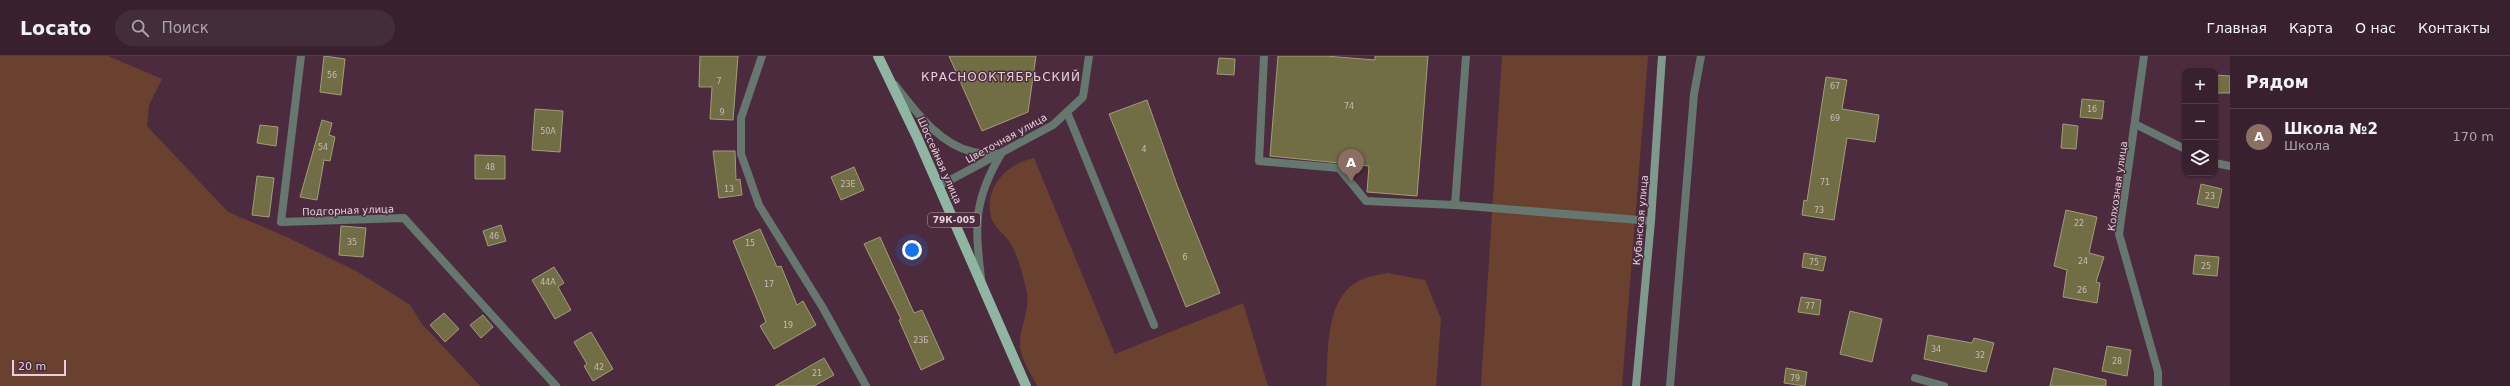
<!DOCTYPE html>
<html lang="ru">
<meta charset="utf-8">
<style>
body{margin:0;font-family:"DejaVu Sans",sans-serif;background:#442d3b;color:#f1f3f6}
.controls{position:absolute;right:12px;top:12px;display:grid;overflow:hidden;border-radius:8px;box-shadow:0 1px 3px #0004}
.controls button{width:36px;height:36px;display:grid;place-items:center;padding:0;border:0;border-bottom:1px solid #533e4b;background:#39202f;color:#f1f3f6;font:20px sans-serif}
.scale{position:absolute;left:12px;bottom:10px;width:54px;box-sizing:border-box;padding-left:4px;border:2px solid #e6d0dc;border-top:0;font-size:11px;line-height:14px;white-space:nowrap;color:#e6d0dc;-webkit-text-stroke:3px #4c2b3f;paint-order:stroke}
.you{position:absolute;left:912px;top:194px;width:14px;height:14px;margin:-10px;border:3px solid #fff;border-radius:50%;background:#1a73e8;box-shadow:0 0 0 6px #1a73e833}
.badge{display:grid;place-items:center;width:26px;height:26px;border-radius:50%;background:#d93025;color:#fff;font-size:13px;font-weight:700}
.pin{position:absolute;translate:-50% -33px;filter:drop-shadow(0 1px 2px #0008)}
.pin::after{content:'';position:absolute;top:21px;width:14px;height:12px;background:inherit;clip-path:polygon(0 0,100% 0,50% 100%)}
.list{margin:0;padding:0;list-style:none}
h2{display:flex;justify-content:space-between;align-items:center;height:52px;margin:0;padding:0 16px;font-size:17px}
h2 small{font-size:13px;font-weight:400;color:#aba3aa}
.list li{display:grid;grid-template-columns:26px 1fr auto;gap:12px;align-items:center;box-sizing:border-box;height:56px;padding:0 16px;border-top:1px solid #533e4b}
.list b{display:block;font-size:15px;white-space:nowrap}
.list p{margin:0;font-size:13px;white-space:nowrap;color:#aba3aa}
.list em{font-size:13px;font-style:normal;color:#aba3aa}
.icon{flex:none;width:22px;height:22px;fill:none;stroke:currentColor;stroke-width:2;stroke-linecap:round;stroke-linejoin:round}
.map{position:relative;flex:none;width:2230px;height:330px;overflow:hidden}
header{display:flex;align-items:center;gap:24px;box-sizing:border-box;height:56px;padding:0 20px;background:#39202f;border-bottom:1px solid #533e4b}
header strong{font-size:19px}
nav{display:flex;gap:22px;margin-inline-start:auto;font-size:14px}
.search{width:280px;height:36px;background:#442d3b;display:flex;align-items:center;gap:10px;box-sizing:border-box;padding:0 14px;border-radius:22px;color:#aba3aa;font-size:15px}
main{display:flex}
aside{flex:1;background:#39202f}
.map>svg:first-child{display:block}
</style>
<header>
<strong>Locato</strong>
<div class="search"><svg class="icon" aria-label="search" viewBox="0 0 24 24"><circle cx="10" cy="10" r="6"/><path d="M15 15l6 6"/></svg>Поиск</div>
<nav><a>Главная</a><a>Карта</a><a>О нас</a><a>Контакты</a></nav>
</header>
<main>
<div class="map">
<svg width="2230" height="330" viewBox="0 0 2230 330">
<rect width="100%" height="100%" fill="#4c2b3f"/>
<g fill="#6a412f">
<path d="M0,0H108L162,23L149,49L147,70L228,156L289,182L358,216L410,249L422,268L480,330H0Z"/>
<path d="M1502,0H1648L1622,330H1481Z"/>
<path d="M1034,102L1115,298L1243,247L1268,330H1037C1032,319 1021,303 1020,291C1019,273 1030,254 1027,237C1024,223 1017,196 1009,185C1002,175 991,170 990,155C987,128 1009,107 1034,102Z"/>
<path d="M1388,217L1425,224L1441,263L1436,330H1326C1329,297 1324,248 1355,227C1364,221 1377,219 1388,217Z"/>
</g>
<g fill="#716e46" stroke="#a19e75">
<path d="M324,0L345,3L341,39L320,36Z"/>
<path d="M700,0H738L733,64L710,63L712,31H699Z"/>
<path d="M949,0H1036L1028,56L982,75Z"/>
<path d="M1278,0H1326L1375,4V0H1428L1417,140L1367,136L1369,110L1270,100Z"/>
<path d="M1219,2L1235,3L1234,19L1217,18Z"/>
<path d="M2215,19L2230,20V37H2215Z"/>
<path d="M1826,21L1847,24L1842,53L1879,59L1875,86L1847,82L1834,164L1802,159L1804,144L1807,145Z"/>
<path d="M2082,43L2104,45L2102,63L2080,61Z"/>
<path d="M1147,44L1177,129L1220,237L1186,251L1109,58Z"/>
<path d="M535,53L563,55L560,96L532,94Z"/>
<path d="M322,64L332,67L329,79L335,81L330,105L324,104L317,144L300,141Z"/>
<path d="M2063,68L2078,70L2076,93L2061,92Z"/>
<path d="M260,69L278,71L276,90L257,87Z"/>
<path d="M713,95H735L736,124L740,123L742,139L719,142Z"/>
<path d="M475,99L505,100V123H475Z"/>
<path d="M854,111L864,134L841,144L831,121Z"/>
<path d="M257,120L274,122L269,161L252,159Z"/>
<path d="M2201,128L2222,133L2218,152L2197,148Z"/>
<path d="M2066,154L2097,161L2089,197L2104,201L2096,226L2100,227L2097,247L2063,241L2067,214L2054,210Z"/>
<path d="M501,169L506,185L488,190L483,175Z"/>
<path d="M341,170L366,172L363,201L339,199Z"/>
<path d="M760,173L777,211L781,210L797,249L803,245L816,269L774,293L760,270L766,266L733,185Z"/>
<path d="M880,181L914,257L922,254L944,303L921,314L899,264L901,263L864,188Z"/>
<path d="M1804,197L1826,201L1823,215L1802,211Z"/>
<path d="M2195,199L2219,201L2217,220L2193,218Z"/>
<path d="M554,211L564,227L558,231L571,254L555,263L532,224Z"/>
<path d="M1801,241L1821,244L1819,259L1798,256Z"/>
<path d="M1850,255L1882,263L1872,306L1840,298Z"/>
<path d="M444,257L459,273L445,286L430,269Z"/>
<path d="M483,259L493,271L481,282L470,269Z"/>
<path d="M591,276L613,313L593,325L584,310L587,308L574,286Z"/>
<path d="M1928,279L1972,287L1974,282L1994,287L1986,316L1924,303Z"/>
<path d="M2107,290L2131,294L2127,320L2102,315Z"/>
<path d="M824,302L834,319L814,330H775Z"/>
<path d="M1786,312L1807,316L1805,330L1784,327Z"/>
<path d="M2054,312L2106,324V330H2050Z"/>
</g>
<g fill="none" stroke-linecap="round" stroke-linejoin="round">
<g stroke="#65776e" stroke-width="8">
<path d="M762,0L741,62V98L759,149L823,252L866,330"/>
<path d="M1264,0L1259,105L1339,112L1366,145L1455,149L1466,0"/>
<path d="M1915,322L1944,330"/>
<path d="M1670,330L1694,38L1701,0"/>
</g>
<g stroke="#65776e" stroke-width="8">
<path d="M301,0L281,166L404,162L556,330"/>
<path d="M2144,0L2119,178L2158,316V330"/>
<path d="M895,29C916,56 939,88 973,96C982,98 992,97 1001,98C973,145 975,170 981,222"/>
<path d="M1067,56L1154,269"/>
<path d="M2135,68L2185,93"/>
<path d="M2215,107L2230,110"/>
<path d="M939,130L1053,69L1083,41L1089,0"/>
<path d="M1455,149L1651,165"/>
</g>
<path stroke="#7d9a8c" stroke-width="8" d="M1636,330L1651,165L1662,0"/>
<path stroke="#8fb5a3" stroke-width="10" d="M878,0L917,81L1026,330"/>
</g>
<g text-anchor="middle" stroke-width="3" stroke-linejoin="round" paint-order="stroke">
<g font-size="8" fill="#c9b8b6">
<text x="332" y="22">56</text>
<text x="719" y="28">7</text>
<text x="1835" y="33">67</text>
<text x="1349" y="53">74</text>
<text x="2092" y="56">16</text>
<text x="722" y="59">9</text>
<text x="1835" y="65">69</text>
<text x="548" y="78">50А</text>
<text x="323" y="94">54</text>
<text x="1144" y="96">4</text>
<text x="490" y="114">48</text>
<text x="1825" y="129">71</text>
<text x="848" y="131">23Е</text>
<text x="729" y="136">13</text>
<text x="2210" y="143">23</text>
<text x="1819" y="157">73</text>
<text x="2079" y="170">22</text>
<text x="494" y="183">46</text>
<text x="352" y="189">35</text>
<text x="750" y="190">15</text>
<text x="1185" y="204">6</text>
<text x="2083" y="208">24</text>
<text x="1814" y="209">75</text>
<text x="2206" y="213">25</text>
<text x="548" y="229">44А</text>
<text x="769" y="231">17</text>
<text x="2082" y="237">26</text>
<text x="1810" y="253">77</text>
<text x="788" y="272">19</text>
<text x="921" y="287">23Б</text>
<text x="1936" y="296">34</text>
<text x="1980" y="302">32</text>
<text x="2117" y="308">28</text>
<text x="599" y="314">42</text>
<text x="817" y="320">21</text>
<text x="1795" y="325">79</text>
</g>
<rect fill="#4c2b3f" stroke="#b89ead" stroke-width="1" x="928" y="157" width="52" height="14" rx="3"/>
<g font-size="9" font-weight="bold" fill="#e6d0dc">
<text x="954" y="167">79К-005</text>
</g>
<g font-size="10" fill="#e6d0dc" stroke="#4c2b3f">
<text transform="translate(1006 82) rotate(-29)" y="4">Цветочная улица</text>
<text transform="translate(940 104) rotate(66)" y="4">Шоссейная улица</text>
<text transform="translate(2117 130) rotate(-82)" y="4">Колхозная улица</text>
<text transform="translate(348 154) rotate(-2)" y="4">Подгорная улица</text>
<text transform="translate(1640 164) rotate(-85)" y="4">Кубанская улица</text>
</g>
<g font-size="12" letter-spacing="1" fill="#e6d0dc" stroke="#4c2b3f">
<text x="1001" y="25">КРАСНООКТЯБРЬСКИЙ</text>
</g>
</g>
</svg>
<div class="controls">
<button>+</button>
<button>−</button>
<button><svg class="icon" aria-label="layers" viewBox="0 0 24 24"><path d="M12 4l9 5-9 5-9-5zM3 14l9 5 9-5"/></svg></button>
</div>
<div class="scale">20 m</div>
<div class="you"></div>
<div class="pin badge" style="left:1351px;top:126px;background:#8d6e63">A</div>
</div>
<aside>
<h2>Рядом<small></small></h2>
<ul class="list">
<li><span class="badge" style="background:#8d6e63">A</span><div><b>Школа №2</b><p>Школа</p></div><em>170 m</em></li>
</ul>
</aside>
</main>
